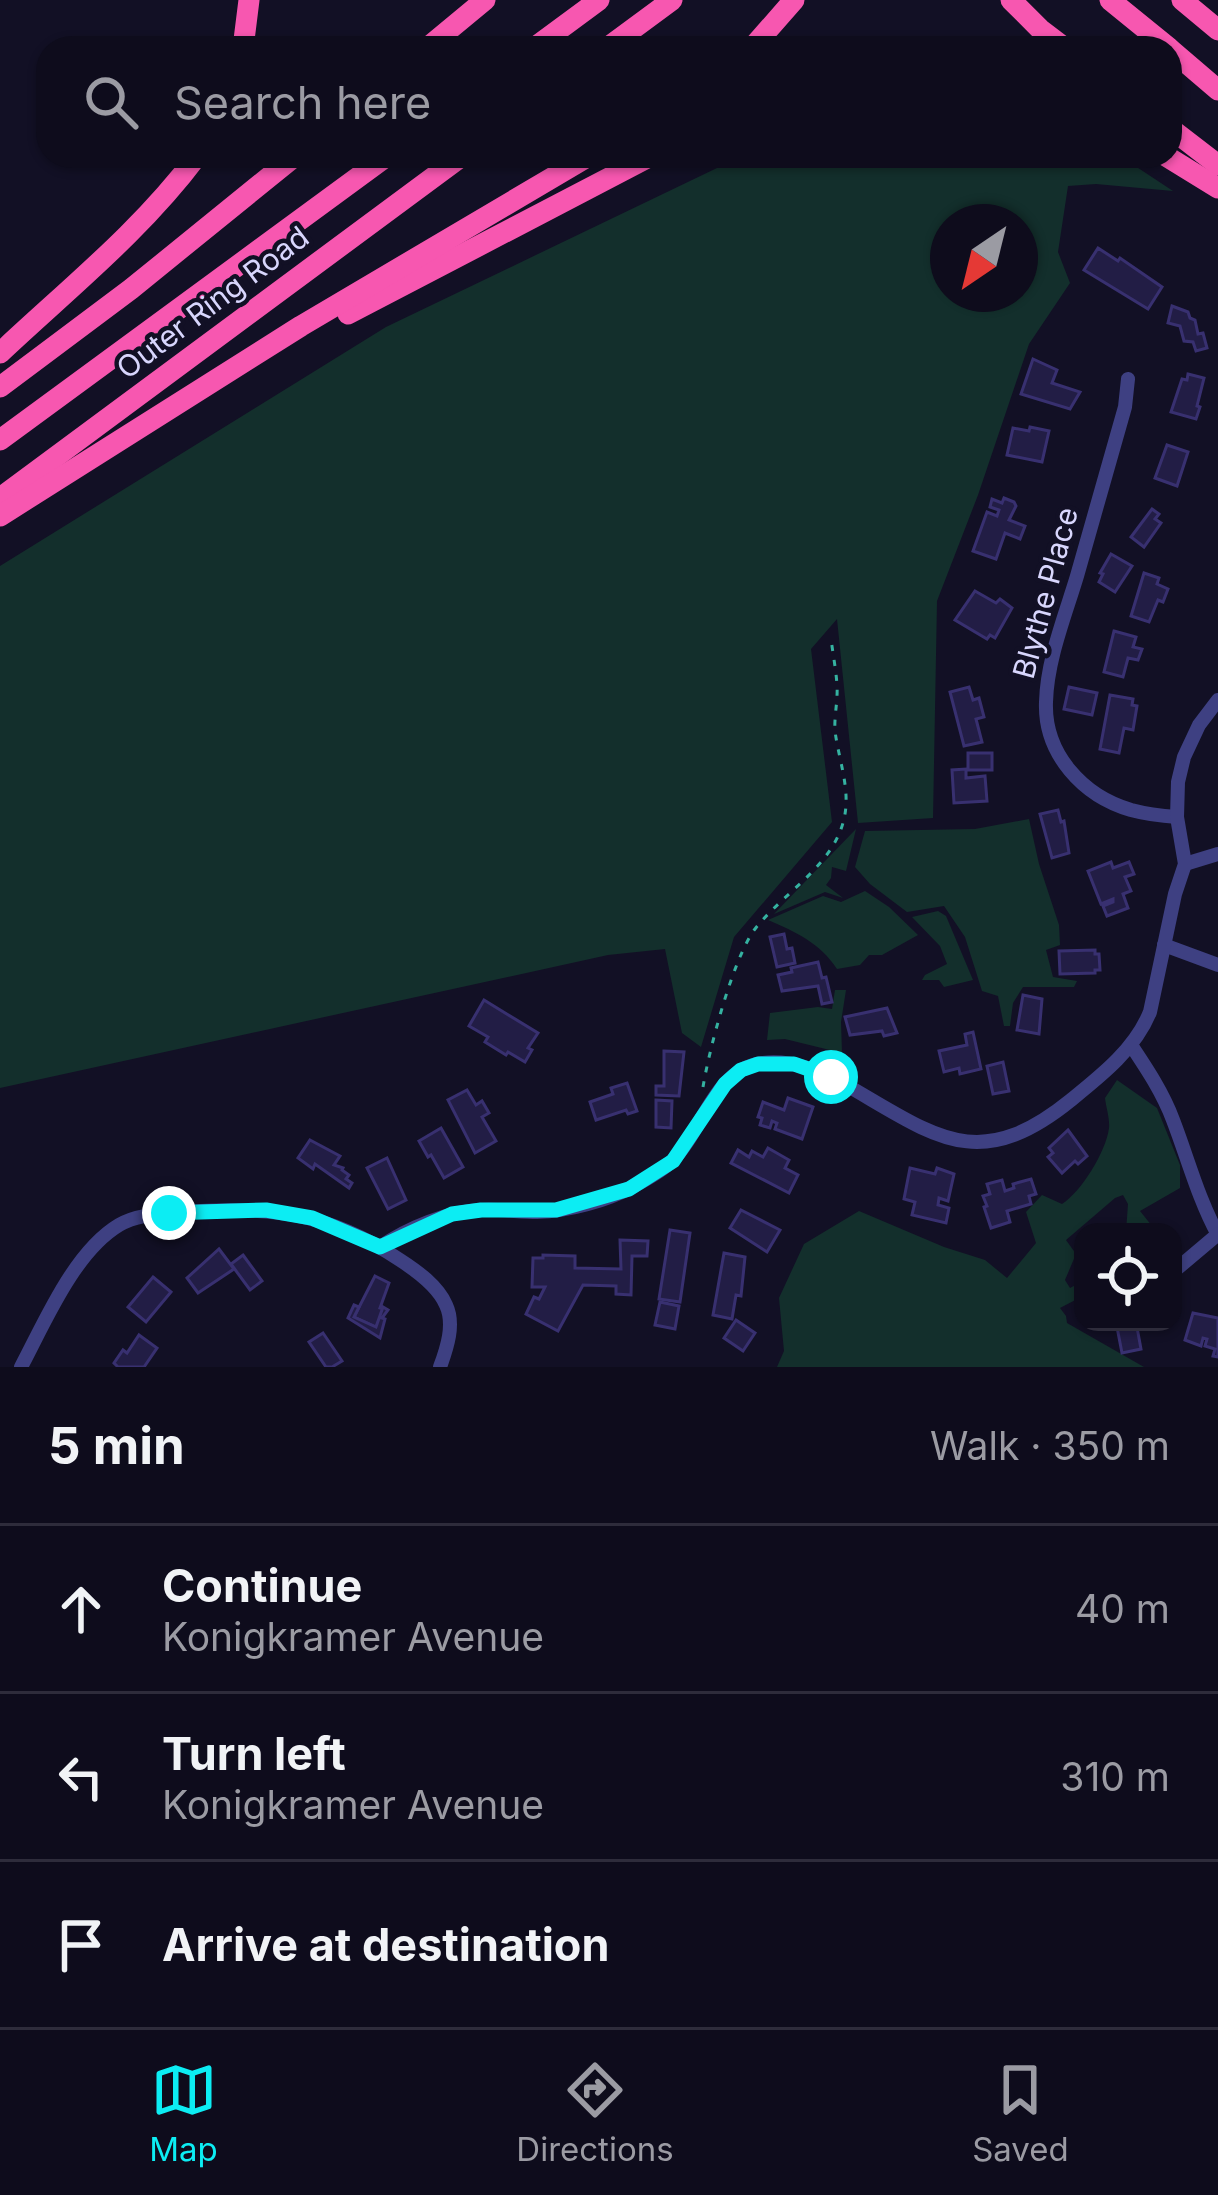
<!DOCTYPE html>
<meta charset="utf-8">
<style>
body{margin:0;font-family:Inter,sans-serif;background:#171525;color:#f1f3f6}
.controls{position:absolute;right:36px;bottom:36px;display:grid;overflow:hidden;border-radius:24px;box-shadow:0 3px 9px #0004}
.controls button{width:108px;height:108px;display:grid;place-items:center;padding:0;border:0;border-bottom:3px solid #2e2c3b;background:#0e0c1c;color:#f1f3f6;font:60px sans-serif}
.compass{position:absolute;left:930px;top:204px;width:108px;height:108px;border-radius:50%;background:#0e0c1c;box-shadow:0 3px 9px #0004;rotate:215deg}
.stop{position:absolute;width:36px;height:36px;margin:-27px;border:9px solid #0cedf3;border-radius:50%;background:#fff}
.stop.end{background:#0cedf3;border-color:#fff;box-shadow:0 3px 12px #0008}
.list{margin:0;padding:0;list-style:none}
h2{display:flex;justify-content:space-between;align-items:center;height:156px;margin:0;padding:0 48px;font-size:51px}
h2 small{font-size:39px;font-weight:400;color:#9b9ba3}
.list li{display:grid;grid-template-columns:78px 1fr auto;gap:36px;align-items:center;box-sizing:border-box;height:168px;padding:0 48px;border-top:3px solid #2e2c3b}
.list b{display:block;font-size:45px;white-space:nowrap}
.list p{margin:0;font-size:39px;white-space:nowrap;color:#9b9ba3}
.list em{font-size:39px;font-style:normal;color:#9b9ba3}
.icon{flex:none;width:66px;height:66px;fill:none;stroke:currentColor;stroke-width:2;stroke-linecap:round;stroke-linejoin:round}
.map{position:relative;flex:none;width:1218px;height:1367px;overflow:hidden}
.search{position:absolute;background:#0e0c1c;box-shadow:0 3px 9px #0004;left:36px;right:36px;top:36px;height:132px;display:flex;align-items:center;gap:30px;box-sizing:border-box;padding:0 42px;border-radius:36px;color:#9b9ba3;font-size:45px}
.sheet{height:660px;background:#0e0c1c}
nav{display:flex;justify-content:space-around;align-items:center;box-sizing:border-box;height:168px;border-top:3px solid #2e2c3b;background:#0e0c1c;font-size:33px;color:#9b9ba3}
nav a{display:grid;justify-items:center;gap:6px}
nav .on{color:#0cedf3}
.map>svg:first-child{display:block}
</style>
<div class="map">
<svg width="1218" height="1367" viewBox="0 0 1218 1367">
<rect width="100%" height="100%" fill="#121025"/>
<g fill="#132f2c" fill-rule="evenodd">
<path d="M742,156H1120L1173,191L1096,184L1068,186L1058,252L1070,283L1029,344L978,495L937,601L933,818L858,823L837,619L811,649L832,822L734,937L701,1047L682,1033L665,949L608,955L0,1088V566L386,327ZM948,222H1020V294H948Z"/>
<path d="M1029,819L1039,864L1059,925L1060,945L1046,950L1053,977L1077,981L1074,987H1023L1013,1003L1010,1026H1004L998,996L982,991L965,937L944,906L907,912L870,884L855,867L865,831L975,829Z"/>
<path d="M856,829L846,871L832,867L831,878L826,885L843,898L825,892L774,914Z"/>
<path d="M865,891L889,907L918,935L882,955H869L860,965L837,969C820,943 796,932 768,920L823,896L841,902Z"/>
<path d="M938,911L946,916L973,980L944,987L939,980H922L925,975L947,964L940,946L912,917Z"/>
<path d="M835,990H846L841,1022L842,1053L785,1039L767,1040L770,1013L818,1007L832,1009Z"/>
<path d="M1117,1080L1157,1108L1180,1165V1188L1140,1211L1152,1226L1154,1232H1126L1128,1204L1123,1195L1115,1198L1066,1240L1076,1254L1065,1280L1070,1288L1083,1281V1296L1060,1308L1066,1316L1067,1323L1144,1367H777L784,1351L779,1298L804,1244L859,1211L944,1247L985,1260L1007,1278L1036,1243L1026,1212L1042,1195L1062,1204C1081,1192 1106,1152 1109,1128C1110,1119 1106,1107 1105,1098Z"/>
</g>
<g fill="#221d45" stroke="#383070" stroke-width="3">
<path d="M1098,248L1118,261L1120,258L1162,287L1148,309L1084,270Z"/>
<path d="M1172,306L1188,312L1190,318L1195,320L1198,334L1203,333L1207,348L1196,351L1193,342L1184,341L1180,326L1168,323Z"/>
<path d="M1033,359L1057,370L1052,383L1080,392L1070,409L1021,394Z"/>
<path d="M1188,374L1204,378L1197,406L1200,407L1196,419L1171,412L1182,379L1187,380Z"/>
<path d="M1030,427L1049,431L1042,462L1007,455L1013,428L1029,431Z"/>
<path d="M1167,445L1188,452L1177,486L1155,478Z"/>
<path d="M1004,498L1014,502L1016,506L1009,520L1025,526L1020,539L1005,533L996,559L973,551L987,512L997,516L999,510L990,507L992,499L1002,503Z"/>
<path d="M1152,509L1159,514L1155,519L1161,523L1144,547L1131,537Z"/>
<path d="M1111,554L1132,566L1115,592L1099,582L1103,574L1100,573Z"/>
<path d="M1144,573L1159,578L1157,584L1168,589L1163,602L1158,600L1149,622L1131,616Z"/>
<path d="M975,591L996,603L1000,599L1012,608L995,638L990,635L987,639L955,620Z"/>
<path d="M1114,631L1136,637L1133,647L1142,649L1138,660L1128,658L1123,677L1104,672Z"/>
<path d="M969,687L973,700L979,698L984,717L976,719L982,742L964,746L950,692Z"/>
<path d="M1069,687L1097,693L1092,715L1064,709Z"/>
<path d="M1110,695L1133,699L1132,705L1137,706L1133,730L1124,728L1119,753L1100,749Z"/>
<rect x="968" y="753" width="24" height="17"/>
<path d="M966,769V778L985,776L987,801L954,803L952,770Z"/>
<path d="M1058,810L1061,822L1064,821L1069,853L1052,858L1040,814Z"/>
<path d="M1111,862L1113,868L1129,862L1134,874L1125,877L1131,891L1123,894L1128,908L1107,916L1103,906L1113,902V899L1101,904L1088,871Z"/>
<path d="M784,934L787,949L792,948L795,963L777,967L770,937Z"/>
<path d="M1095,950V954H1099L1100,970H1095V973L1060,974L1059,951Z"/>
<path d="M818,962L822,978L826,977L832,1002L822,1004L818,986L782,991L778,975L792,972L791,968Z"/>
<path d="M1023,995L1042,999L1039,1034L1017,1030Z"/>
<path d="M484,1000L538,1033L528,1048L532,1050L525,1062L508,1052L506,1055L485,1042L488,1037L469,1026Z"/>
<path d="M887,1008L897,1033L884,1036L882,1031L850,1035L845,1017Z"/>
<path d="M973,1032L981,1069L960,1074L959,1068L944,1072L939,1051L967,1045L965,1034Z"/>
<path d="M664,1051L684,1052L679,1096L656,1095V1086H664Z"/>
<path d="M1003,1062L1009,1091L993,1094L987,1066Z"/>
<path d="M627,1083L637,1111L628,1114L626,1110L596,1120L590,1102L613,1094L611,1088Z"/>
<path d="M467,1090L476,1105L482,1101L489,1113L482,1117L496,1141L475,1153L448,1100Z"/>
<path d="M788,1098L813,1107L802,1139L775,1129L777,1123L772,1121L770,1128L760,1125L762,1118L758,1117L763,1102L784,1110Z"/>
<path d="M656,1100L672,1101L671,1128L656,1127Z"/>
<path d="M441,1128L463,1167L444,1178L431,1155L428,1157L419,1141Z"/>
<path d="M1068,1130L1087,1156L1078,1164L1075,1161L1062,1173L1048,1157L1053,1153L1049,1148Z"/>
<path d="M310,1140L340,1156L334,1165L343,1168L342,1170L349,1175L346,1179L352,1183L349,1188L315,1164L313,1169L298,1158Z"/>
<path d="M768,1148L789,1160L785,1168L798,1175L789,1193L731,1163L738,1150L749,1157L752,1151L763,1157Z"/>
<path d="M387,1158L406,1200L388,1209L367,1168Z"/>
<path d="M910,1168L935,1174L937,1168L954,1174L948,1201L939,1198L938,1205L949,1208L946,1223L912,1215L915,1202L904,1199Z"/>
<path d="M1031,1179L1036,1194L1029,1196L1031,1204L1007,1211L1010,1222L991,1228L984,1207L987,1206L983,1196L990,1194L987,1184L1002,1180L1005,1191L1014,1188L1013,1184Z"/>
<path d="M741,1210L780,1230L767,1252L730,1228Z"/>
<path d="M670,1230L690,1233L680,1302L659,1299Z"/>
<path d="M620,1240L648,1241L647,1256H632L631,1295L616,1294V1286L583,1285L558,1331L526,1314L534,1297L539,1299L545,1287H532L533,1258H543V1255L575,1256V1268L621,1269Z"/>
<path d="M219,1249L234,1269L198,1293L187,1278Z"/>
<path d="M724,1253L745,1257L741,1296L736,1295L732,1319L713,1315Z"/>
<path d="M243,1255L262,1281L250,1290L231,1264Z"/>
<path d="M375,1276L389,1283L380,1308L384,1309L376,1327L354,1317Z"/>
<path d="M153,1277L171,1292L146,1322L128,1307Z"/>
<path d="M660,1302L679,1306L675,1329L655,1325Z"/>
<path d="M354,1305L359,1307L354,1317L376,1327L383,1307L388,1310L382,1318L385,1319L380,1338L348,1318Z"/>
<path d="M1193,1313L1218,1318V1357L1213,1356L1215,1349L1205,1346L1207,1339L1203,1338L1201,1346L1185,1340Z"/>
<path d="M736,1320L755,1333L743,1351L724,1338Z"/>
<path d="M1096,1322H1136L1141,1349L1122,1353L1116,1322L1097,1326Z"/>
<path d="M323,1333L342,1361L332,1367H326L309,1342Z"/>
<path d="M139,1335L157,1348L144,1367H118L114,1363L123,1350L127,1353Z"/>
</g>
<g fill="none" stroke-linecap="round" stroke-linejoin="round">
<path stroke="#35b2a1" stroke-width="3" stroke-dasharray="6 9" stroke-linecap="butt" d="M703,1087C709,1050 733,958 755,929C783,893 830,868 843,823C852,792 839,762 835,731C834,716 838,701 837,685C836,670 833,654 831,639"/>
<g stroke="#3e4082" stroke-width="14">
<path d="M1128,379L1125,407C1109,463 1093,520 1077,576C1065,616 1047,660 1046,702C1044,754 1083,796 1131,810C1146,814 1162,816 1177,817"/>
<path d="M1185,864L1218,854"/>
<path d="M1164,945L1218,965"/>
<path d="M1131,1045C1147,1069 1163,1093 1173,1120C1188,1159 1198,1198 1218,1235"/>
<path d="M380,1247C408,1228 448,1211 482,1210C501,1209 519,1212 537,1212C569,1211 606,1201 634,1186C647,1179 662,1171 672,1161C703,1131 713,1070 762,1063C789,1059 818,1070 841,1082C933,1134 976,1177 1071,1100C1102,1075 1135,1049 1150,1012L1175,894L1185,864L1177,817L1178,782L1184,757L1199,725L1218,700"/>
<path d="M1173,1272L1218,1234"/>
<path d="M21,1367C45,1322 74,1252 119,1225C137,1214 161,1214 182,1212C267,1206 327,1211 400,1260C417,1271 438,1286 446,1305C455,1324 447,1348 440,1367"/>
</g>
<g stroke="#f757b0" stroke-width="21">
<path d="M1011,0L1040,29L1065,48"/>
<path d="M1110,0L1169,48"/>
<path d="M1182,0L1218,30"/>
<path d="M243,48L249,0"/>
<path d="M427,48L485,0"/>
<path d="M534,48L599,0"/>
<path d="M607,48L672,0"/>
<path d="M752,48L794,0"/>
<path d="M1170,49L1218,90"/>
<path d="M1170,128L1218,165"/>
<path d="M1166,156L1218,188"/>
<path d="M348,314L651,156"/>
<path d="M0,353C68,289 141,231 197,156"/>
<path d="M0,387L131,289L295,156"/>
<path d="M0,440L387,156"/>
<path d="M0,498L462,156"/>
<path d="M0,516L301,326L589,156"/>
</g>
</g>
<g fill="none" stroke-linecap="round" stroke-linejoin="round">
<path stroke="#0cedf3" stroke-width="15" d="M169,1213L266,1210L312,1218L380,1247L452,1214L481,1210H556L629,1189L673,1161L725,1084L741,1070L758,1064H794L831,1077"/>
</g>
<g text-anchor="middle" stroke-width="9" stroke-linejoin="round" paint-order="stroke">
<g font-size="30" fill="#d8d6fd" stroke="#121025">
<text transform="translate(213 303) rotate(-37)" y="10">Outer Ring Road</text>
<text transform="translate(1046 593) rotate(-75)" y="10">Blythe Place</text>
</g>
</g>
</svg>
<div class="controls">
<button><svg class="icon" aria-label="locate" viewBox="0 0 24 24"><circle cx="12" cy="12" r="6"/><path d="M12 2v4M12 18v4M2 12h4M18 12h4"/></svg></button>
</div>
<svg class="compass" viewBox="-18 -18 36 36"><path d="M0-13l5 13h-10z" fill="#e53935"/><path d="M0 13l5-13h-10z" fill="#9b9ba3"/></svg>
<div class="stop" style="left:831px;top:1077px"></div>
<div class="stop end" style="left:169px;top:1213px"></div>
<div class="search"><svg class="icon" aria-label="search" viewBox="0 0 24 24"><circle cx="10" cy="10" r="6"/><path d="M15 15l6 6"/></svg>Search here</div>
</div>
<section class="sheet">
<h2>5 min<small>Walk · 350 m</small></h2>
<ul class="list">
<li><svg class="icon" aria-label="ahead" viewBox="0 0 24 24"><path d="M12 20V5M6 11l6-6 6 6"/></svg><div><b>Continue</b><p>Konigkramer Avenue</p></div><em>40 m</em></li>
<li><svg class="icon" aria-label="left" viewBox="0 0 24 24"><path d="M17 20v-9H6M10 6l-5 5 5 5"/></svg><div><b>Turn left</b><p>Konigkramer Avenue</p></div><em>310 m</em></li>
<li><svg class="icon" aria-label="arrive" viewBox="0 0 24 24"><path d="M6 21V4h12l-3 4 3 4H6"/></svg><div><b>Arrive at destination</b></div></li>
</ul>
</section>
<nav>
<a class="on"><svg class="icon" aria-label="map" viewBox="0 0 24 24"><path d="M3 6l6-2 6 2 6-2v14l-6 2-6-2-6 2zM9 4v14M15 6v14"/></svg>Map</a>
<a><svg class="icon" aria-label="directions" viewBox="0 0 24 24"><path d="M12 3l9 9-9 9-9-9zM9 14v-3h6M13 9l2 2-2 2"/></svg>Directions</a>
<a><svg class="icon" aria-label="saved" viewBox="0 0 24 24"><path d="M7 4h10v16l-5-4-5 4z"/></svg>Saved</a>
</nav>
